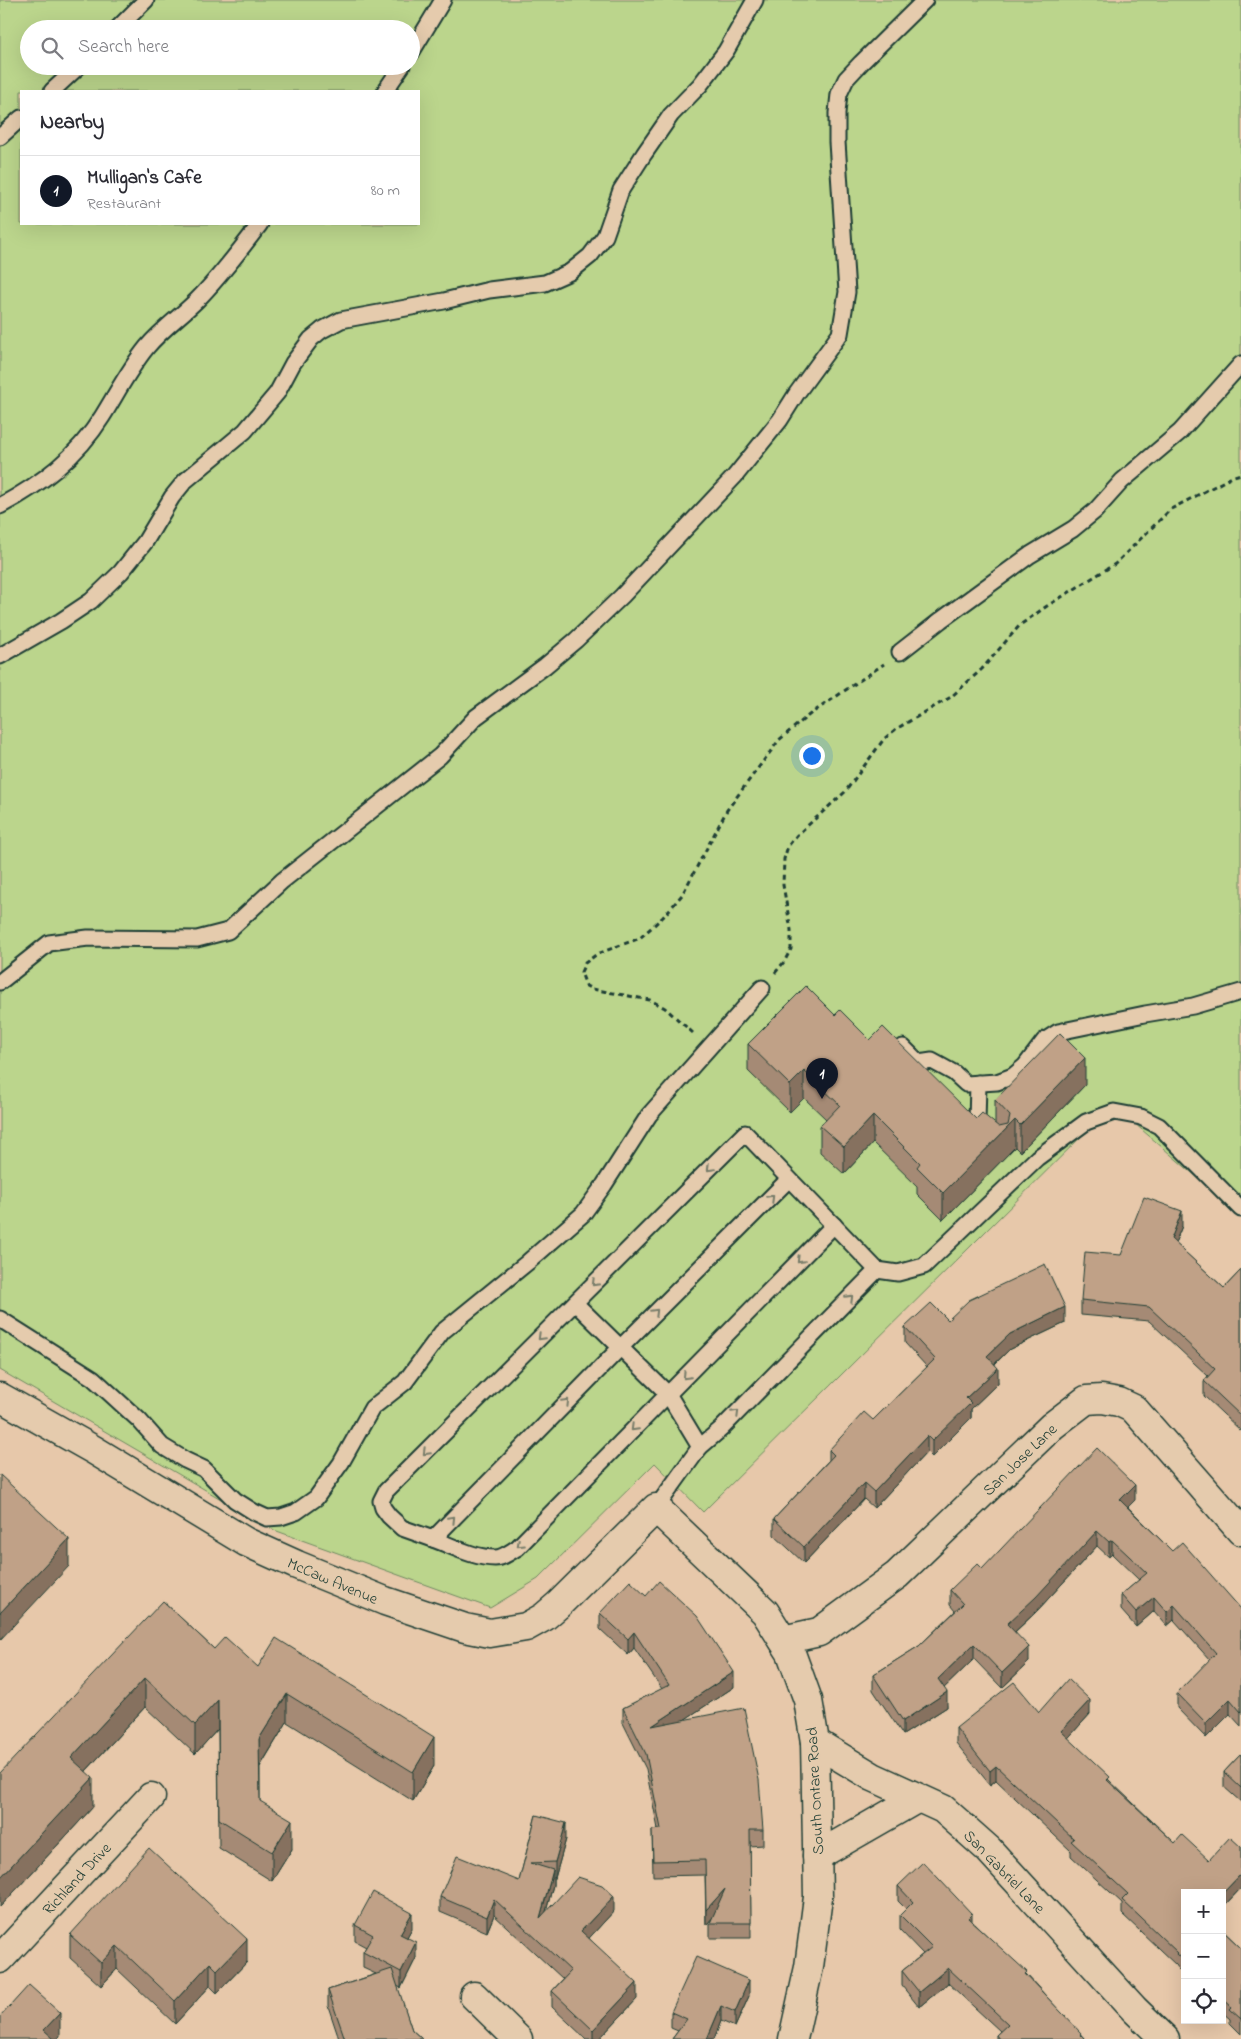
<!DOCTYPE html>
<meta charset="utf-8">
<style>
body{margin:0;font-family:"Indie Flower",sans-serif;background:#f7f7f7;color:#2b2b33}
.controls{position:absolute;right:15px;bottom:15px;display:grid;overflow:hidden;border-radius:0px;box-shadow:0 5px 20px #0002}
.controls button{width:45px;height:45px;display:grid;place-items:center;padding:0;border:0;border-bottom:1px solid #e1e1e2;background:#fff;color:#2b2b33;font:25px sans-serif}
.you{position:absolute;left:811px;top:755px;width:18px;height:18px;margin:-12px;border:4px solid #fff;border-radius:50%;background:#1a73e8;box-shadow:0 0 0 8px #1a73e833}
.badge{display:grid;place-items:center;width:32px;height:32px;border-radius:50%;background:#111827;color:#fff;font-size:16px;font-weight:700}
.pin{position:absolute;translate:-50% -41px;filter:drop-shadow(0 1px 2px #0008)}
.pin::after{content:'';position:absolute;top:26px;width:18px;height:15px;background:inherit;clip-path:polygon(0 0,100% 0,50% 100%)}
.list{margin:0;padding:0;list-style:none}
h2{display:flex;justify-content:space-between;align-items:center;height:65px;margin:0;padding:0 20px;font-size:21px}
h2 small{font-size:16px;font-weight:400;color:#7c7c81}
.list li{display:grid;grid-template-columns:32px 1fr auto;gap:15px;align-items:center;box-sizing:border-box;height:70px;padding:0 20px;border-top:1px solid #e1e1e2}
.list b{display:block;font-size:19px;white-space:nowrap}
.list p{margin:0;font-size:16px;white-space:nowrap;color:#7c7c81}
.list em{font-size:16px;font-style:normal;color:#7c7c81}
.icon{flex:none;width:28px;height:28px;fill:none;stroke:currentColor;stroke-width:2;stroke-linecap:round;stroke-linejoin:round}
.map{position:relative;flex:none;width:1241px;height:2039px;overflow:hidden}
.search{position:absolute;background:#fff;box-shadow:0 5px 20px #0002;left:20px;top:20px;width:400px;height:55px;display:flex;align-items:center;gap:12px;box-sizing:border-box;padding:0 18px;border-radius:28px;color:#7c7c81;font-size:19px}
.panel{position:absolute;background:#fff;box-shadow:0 5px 20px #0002;left:20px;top:90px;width:400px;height:135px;border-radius:0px}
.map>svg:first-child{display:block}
</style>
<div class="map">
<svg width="1241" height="2039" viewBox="0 0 1241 2039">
<rect width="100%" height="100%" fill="#e7c8aa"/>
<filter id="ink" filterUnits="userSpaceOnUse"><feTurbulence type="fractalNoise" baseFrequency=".02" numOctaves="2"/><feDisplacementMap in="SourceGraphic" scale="10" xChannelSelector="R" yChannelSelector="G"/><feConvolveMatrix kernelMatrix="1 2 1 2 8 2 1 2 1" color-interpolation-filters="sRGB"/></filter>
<g filter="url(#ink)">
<path fill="#bbd58c" stroke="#6d8960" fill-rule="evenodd" d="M0,0H1241V1215L1113,1105L703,1512L655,1463L538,1579L490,1608L274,1530L0,1370ZM29,29H411V66H29ZM21,91H419V224H21Z"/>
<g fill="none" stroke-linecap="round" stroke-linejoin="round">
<g stroke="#1f3d34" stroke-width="19">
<g id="lane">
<path d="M117,29L146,0"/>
<path d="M411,53L443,0"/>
<path d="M52,91L79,66"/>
<path d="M385,91L402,66"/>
<path d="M0,137L21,118"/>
<path d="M0,506C41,484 77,457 102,417C117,393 129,369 147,347C162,329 181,316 197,300C220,277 240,250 260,224"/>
<path d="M900,652L941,620L1030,555L1073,529L1095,511L1122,481L1180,432L1241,364"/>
<path d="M0,656L61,621L91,601L121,572L145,542L172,497L185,481L245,431L277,393L293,363L311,339L322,330L341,320L444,301L489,290L545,283L570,272L590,256L605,236L621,190L644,154L671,115L700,85L726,51L755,0"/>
<path d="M0,982L49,943L88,938L197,939L228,931L282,881L440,756L476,717L545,666L576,640L622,596L735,476L780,420L797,393L840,334L847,292L837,142V113L839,94L846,79L861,63L925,0"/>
<path d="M903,1047L919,1063L932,1061L954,1073L966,1084L997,1082L1013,1076L1025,1066L1044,1041L1058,1032L1145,1014L1193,1006L1241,992"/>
<path d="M978,1083L977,1123L989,1134"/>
<path d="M789,1179L621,1347L433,1539L402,1528L389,1516L383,1508L381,1501L386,1491L745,1133L877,1270L898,1273L924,1266L1037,1158L1086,1122L1114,1112L1141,1117L1159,1126L1241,1209"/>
<path d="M575,1303L668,1394L700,1447L656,1508"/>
<path d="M0,1319L93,1378L139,1420L162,1446L185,1460L204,1469L235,1500L254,1512L267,1518L281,1517L296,1512L316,1498L341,1463L372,1408L405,1382L442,1332L528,1262L583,1214L604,1185L649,1115L762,988"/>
<path d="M700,1447L721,1429L877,1270"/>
<path d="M433,1539C452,1546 474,1558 495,1558C503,1558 510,1552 517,1548L834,1225"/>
</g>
</g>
<g stroke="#1f3d34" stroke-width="31">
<g id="street">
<path d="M0,1397L94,1450L246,1542L297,1565L385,1601L465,1628L490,1633L526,1627L544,1617L558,1605L656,1508L765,1612L791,1653L808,1700L815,1742L818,1897L809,1967L793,2039"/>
<path d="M783,1640L819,1632L897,1575L1052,1426L1086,1400L1102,1399L1119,1402L1134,1409L1241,1531"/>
<path d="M815,1742L873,1777L943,1809L988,1849L1134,2009L1165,2039"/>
<path d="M817,1856L918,1798"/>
<path d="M0,1959L151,1797"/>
<path d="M474,1996L518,2039"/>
</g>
</g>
<g stroke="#1f3d34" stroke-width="3" stroke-dasharray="5 4" stroke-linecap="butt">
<path d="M775,973L784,962L791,949V930L783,885L784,859L788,846L797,835L845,792L884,739L896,729L951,697L982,669L1020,625L1047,606L1115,564L1171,509L1234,476L1241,474"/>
<path d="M693,1033L665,1008L650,1000L592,989L586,986L581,972L585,963L597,954L640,938L663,917L682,895L727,810L779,740L809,715L884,664"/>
</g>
<use href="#lane" stroke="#e5cbad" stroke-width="15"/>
<use href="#street" stroke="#e5cbad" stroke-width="28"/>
</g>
<g fill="#a58a74" stroke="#1f3d34">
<path d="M835,1015L870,1040L976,1119L995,1124V1100L1085,1085L1020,1152L1015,1147L943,1220L917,1194V1186L873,1143L844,1174L820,1152V1126L826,1119L804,1098L790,1112L748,1071V1044Z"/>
<path d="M1182,1226L1175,1243L1224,1288L1241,1270V1431L1204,1396V1381L1208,1376L1149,1321L1081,1315V1300L1121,1255Z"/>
<path d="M948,1320L1065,1323L1010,1349L995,1364L998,1383L971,1409V1418L932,1457L927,1452L874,1508L864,1499L804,1563L774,1535V1519L829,1460V1450L873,1420L927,1367L905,1343V1327Z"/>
<path d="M1135,1500L1128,1507L1172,1551L1241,1609V1726L1230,1714L1206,1738L1177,1708V1693L1210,1660L1174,1620L1167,1626L1154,1611L1136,1627L1121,1610V1595L1139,1580L1112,1554L1109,1557L1097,1546L1036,1612L1015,1632L1029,1662L1002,1688L974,1659L944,1688L947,1707L903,1735L873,1690V1675L919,1646L955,1611L950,1605V1590L982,1569Z"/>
<path d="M163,1601L214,1649L258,1667L434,1766L413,1801L287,1722L260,1767V1801L292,1849L272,1881L219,1848L218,1729L195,1754L145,1707L86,1771L93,1807L0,1907Z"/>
<path d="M600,1613L734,1687L685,1719L763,1830V1845L750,1846L751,1938H710V1923L713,1917L706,1925L705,1875L653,1876L652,1830L658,1829L646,1769L623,1723V1708L662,1689L634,1648L628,1655L600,1629Z"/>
<path d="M1039,1712L1090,1714L1068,1738L1110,1781L1175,1843L1209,1860L1241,1847V1888L1222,1908V1893H1185V1976L1177,1968V1966L1122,1914V1903L1071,1856V1851L996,1780L990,1785L956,1743V1728Z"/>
<path d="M1241,1754V1802L1224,1787V1772Z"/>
<path d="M536,1815L566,1839L555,1878H553V1885L546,1912L614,1911L589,1938L637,1999L599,2039H586L552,2007V1991L563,1979L494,1915L487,1932L440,1912V1897L519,1881Z"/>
<path d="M898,1886L972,1921L1027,1975L1085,2039H996V2035L1000,2031L948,1983L919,2007L902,1986V1971L923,1954L900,1930V1915L906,1909L898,1901Z"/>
<path d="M355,1925L412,1928L407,1937L416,1958L401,1988L397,1986L412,2030L422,2039H339L328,2006V1990L376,1974L363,1968V1952L366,1947L355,1941Z"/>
<path d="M1222,1930L1241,1948V2034L1230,2023V2019L1222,2012Z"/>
<path d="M70,1935L247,1962L217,1993L210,1986L175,2024L117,1969L101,1986L70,1958Z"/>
<path d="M749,1996L735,2027L721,2021L714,2039H672L678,2031L671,2028V2012Z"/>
</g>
<g fill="#86715e" stroke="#1f3d34">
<path d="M1085,1058V1085L1020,1152V1125Z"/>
<path d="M804,1071V1098L790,1112V1085Z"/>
<path d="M873,1116V1143L844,1174V1147Z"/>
<path d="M1015,1120V1147L943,1220V1193Z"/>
<path d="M1182,1211V1226L1171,1253V1239Z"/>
<path d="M1065,1307V1323L1010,1349L987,1371V1356L1010,1334Z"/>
<path d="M998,1368V1383L971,1409V1418L932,1457V1441L966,1398Z"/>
<path d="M927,1436V1452L874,1508V1492Z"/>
<path d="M864,1483V1499L804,1563V1547Z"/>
<path d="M1135,1485V1500L1120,1515V1500Z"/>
<path d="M1097,1531V1546L1036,1612L1007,1639V1624Z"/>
<path d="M69,1539V1566L0,1640V1613Z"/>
<path d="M1112,1540V1554L1109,1557V1542Z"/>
<path d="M1154,1597V1611L1136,1627V1612Z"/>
<path d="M1174,1605V1620L1167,1626V1612Z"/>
<path d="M634,1632V1648L628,1655V1639Z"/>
<path d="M974,1644V1659L938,1694V1679Z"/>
<path d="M1029,1647V1662L1002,1688V1673Z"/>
<path d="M734,1672V1687L652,1741V1726Z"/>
<path d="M145,1678V1707L71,1787V1758Z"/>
<path d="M947,1692V1707L903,1735V1721Z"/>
<path d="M287,1694V1722L259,1768V1739Z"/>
<path d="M1230,1699V1714L1206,1738V1723Z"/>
<path d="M218,1700V1729L195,1754V1725Z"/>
<path d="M1090,1700V1714L1061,1746V1731Z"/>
<path d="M434,1737V1766L413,1801V1772Z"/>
<path d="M996,1766V1780L990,1785V1771Z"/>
<path d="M93,1778V1807L0,1907V1878Z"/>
<path d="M292,1820V1849L272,1881V1852Z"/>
<path d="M566,1823V1839L555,1878V1862Z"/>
<path d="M553,1870V1885L540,1934V1918Z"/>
<path d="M1241,1874V1888L1222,1908V1894Z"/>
<path d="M725,1889V1904L706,1925V1910Z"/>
<path d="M614,1896V1911L581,1947V1931Z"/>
<path d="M494,1899V1915L487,1932V1917Z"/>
<path d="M412,1913V1928L400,1950V1934Z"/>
<path d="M972,1914V1929L968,1918Z"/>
<path d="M247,1939V1962L217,1993V1970Z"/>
<path d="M416,1942V1958L401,1988V1972Z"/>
<path d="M117,1946V1969L101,1986V1963Z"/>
<path d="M210,1963V1986L175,2024V2001Z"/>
<path d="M948,1968V1983L919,2007V1992Z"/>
<path d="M749,1980V1996L735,2027V2012Z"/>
<path d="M637,1983V1999L599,2039H593V2030Z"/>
<path d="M721,2006V2021L714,2039H707Z"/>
<path d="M60,2013V2036L57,2039H44V2030Z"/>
</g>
<g fill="#c0a187" stroke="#1f3d34">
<path d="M806,986L835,1015L840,1010L870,1040L883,1027L976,1119L982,1113L999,1127L1008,1125L1010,1116L995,1100L1060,1033L1085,1058L1020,1125L1015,1120L943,1193L917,1167L920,1163L873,1116L844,1147L820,1126L840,1105L804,1071L790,1085L748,1044Z"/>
<path d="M1144,1197L1182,1211L1171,1239L1224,1288L1241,1270V1416L1204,1381L1215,1369L1149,1307L1081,1300L1085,1252L1121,1255Z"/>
<path d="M1045,1264L1065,1307L1010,1334L987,1356L998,1368L966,1398L971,1403L932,1441L927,1436L874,1492L864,1483L804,1547L774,1519L834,1455L829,1450L864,1412L873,1420L935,1359L905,1327L931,1303L948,1320L969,1300Z"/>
<path d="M1097,1448L1135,1485L1120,1500L1172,1551L1182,1542L1241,1609V1712L1230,1699L1206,1723L1177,1693L1216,1653L1174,1605L1167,1612L1154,1597L1136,1612L1121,1595L1147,1573L1112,1540L1109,1542L1097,1531L1036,1597L1007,1624L1029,1647L1002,1673L974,1644L938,1679L947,1692L903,1721L873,1675L919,1646L963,1604L950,1590L977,1564L982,1569Z"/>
<path d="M0,1475L69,1539L0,1613Z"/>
<path d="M630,1581L646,1596L659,1581L697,1616L734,1672L652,1726L744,1708L759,1780L763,1830H750L751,1923H710L725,1889L706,1910L705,1860L653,1861L652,1830L661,1829L646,1754L623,1708L669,1685L634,1632L628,1639L600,1613Z"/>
<path d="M163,1601L214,1649L225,1637L258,1667L276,1638L434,1737L413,1772L287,1694L259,1739L260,1801L292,1820L272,1852L219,1819L218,1700L195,1725L145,1678L71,1758L93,1778L0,1878V1773Z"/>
<path d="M1068,1679L1090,1700L1061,1731L1110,1777L1107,1780L1175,1843L1182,1835L1209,1860L1230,1837L1241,1847V1874L1222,1894V1893H1185V1961L1177,1954L1178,1953L1122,1900L1128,1894L1071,1841L1074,1839L996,1766L990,1771L956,1728L1014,1682L1039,1712Z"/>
<path d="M1241,1754V1788L1224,1772Z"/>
<path d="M536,1815L566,1823L555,1862L530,1863L553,1870L540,1918L578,1877L602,1885L614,1896L581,1931L637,1983L593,2030L552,1991L571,1971L494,1899L487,1917L440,1897L457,1856L519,1881Z"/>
<path d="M149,1848L247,1939L217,1970L210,1963L175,2001L117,1946L101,1963L70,1935Z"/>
<path d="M923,1862L972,1914L968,1918L1027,1972L1025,1974L1081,2033L1080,2034L1085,2039H999L996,2035L1008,2024L948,1968L919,1992L902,1971L932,1947L900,1915L913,1902L898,1886Z"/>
<path d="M373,1892L412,1913L400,1934L416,1942L401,1972L363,1952L373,1935L355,1925Z"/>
<path d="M1222,1930L1241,1948V2019L1230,2009L1232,2007L1222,1998Z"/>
<path d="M696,1957L749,1980L735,2012L721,2006L707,2039H672L687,2019L671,2012Z"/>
<path d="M392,1969L412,2030L422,2039H345L328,1990Z"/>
<path d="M29,1985L60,2013L44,2030L54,2039H0V2017Z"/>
</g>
<defs><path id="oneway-chevron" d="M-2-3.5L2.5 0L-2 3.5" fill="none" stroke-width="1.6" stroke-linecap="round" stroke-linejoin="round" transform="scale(1.25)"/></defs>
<g stroke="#787d6a">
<use href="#oneway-chevron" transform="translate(710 1168) rotate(135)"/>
<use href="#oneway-chevron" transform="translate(771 1198) rotate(-45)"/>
<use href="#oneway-chevron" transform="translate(800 1260) rotate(134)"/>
<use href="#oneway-chevron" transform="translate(595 1283) rotate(135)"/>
<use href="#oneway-chevron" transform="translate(850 1298) rotate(-45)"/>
<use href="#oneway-chevron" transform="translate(655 1312) rotate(-45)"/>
<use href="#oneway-chevron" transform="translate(541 1337) rotate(135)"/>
<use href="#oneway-chevron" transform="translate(686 1376) rotate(134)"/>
<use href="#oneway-chevron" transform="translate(566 1402) rotate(-46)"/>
<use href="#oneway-chevron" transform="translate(736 1413) rotate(-45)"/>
<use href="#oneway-chevron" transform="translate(634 1428) rotate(135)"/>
<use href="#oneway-chevron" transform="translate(426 1452) rotate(135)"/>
<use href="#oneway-chevron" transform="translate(452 1519) rotate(-46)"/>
<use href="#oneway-chevron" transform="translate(520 1544) rotate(137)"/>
</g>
</g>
<g text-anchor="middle" stroke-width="5" stroke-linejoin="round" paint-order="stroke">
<g font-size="16" fill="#1f3d34" stroke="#e5cbad">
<text transform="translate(1019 1459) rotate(-44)" y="6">San Jose Lane</text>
<text transform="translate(333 1580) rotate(23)" y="6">McCaw Avenue</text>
<text transform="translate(814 1791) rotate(-93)" y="6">South Ontare Road</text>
<text transform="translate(1005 1871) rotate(46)" y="6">San Gabriel Lane</text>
<text transform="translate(76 1878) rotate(-47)" y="6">Richland Drive</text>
</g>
</g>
</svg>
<div class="controls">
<button>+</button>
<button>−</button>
<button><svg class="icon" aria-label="locate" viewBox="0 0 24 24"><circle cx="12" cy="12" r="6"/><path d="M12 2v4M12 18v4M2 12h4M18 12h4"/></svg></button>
</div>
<div class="you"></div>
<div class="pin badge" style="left:822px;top:1099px">1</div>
<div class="search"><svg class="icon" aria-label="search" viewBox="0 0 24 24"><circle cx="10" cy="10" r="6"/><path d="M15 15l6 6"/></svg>Search here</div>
<section class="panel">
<h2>Nearby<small></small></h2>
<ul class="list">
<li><span class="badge">1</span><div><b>Mulligan's Cafe</b><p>Restaurant</p></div><em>80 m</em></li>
</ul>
</section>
</div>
